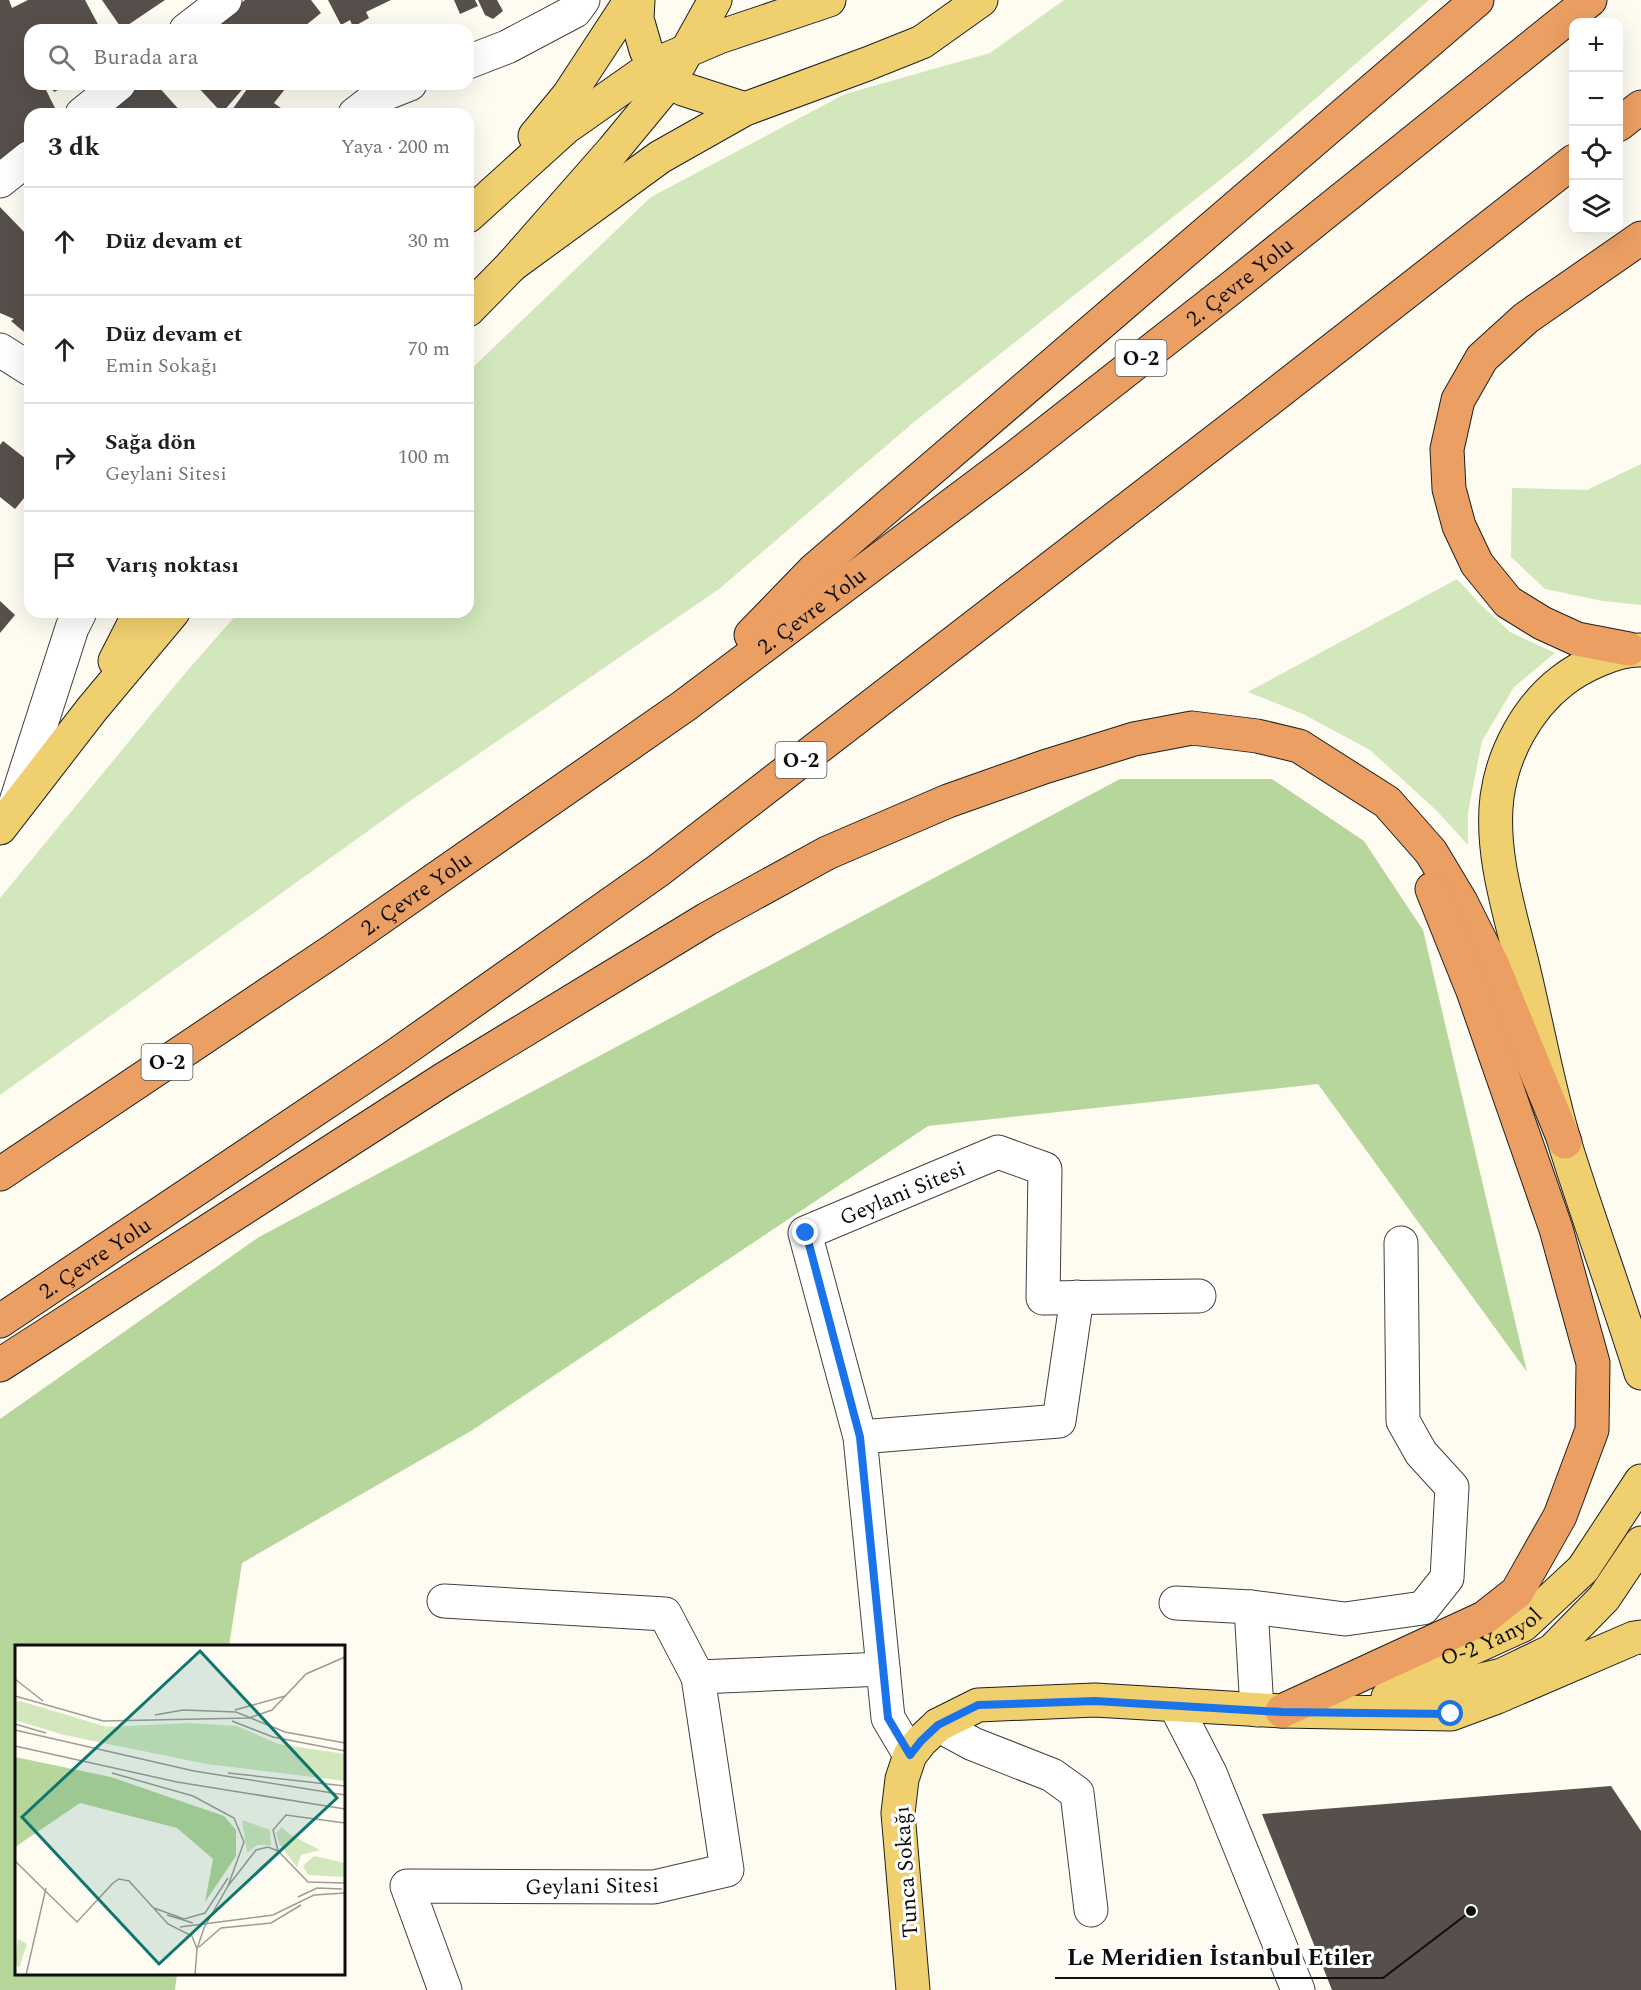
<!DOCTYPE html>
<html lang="tr">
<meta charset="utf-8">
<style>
body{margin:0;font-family:Spectral,serif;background:#f6f6f6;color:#202124}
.controls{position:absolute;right:18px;top:18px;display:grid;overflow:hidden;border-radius:12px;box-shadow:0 6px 24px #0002}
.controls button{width:54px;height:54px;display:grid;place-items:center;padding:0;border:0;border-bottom:2px solid #e0e0e0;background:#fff;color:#202124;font:30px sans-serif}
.stop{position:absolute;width:18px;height:18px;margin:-14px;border:4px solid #1a73e8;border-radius:50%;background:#fff}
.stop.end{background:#1a73e8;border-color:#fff;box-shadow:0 2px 6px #0008}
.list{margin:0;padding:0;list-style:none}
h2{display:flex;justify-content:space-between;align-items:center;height:78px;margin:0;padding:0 24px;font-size:26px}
h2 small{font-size:20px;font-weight:400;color:#757577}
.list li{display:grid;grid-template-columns:39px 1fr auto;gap:18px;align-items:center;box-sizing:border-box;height:108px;padding:0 24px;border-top:2px solid #e0e0e0}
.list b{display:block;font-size:22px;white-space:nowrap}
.list p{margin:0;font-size:20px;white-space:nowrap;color:#757577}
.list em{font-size:20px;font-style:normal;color:#757577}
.icon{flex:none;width:33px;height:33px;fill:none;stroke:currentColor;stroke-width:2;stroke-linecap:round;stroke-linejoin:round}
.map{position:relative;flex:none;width:1641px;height:1990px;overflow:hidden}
.search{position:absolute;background:#fff;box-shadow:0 6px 24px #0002;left:24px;top:24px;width:450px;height:66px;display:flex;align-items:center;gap:15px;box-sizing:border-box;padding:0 21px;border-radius:18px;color:#757577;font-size:22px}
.panel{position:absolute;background:#fff;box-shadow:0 6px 24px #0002;left:24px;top:108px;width:450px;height:510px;border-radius:18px}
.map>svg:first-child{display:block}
</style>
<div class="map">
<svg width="1641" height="1990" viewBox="0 0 1641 1990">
<rect width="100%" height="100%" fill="#fefbf0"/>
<g fill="#d2e7bc">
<path d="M1064,0H1429L1245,160L914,422L719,589L407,803L0,1095V898L187,671L239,612H468V372L651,197L845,94L990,53Z"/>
<path d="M1641,464V605L1603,601L1545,589L1511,557L1512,488L1587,490Z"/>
<path d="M1457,579L1480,604L1510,632L1555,653L1514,687L1482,741L1468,812V845L1436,810L1370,750L1303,714L1248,692Z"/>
</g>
<path fill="#b7d69c" d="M1120,779H1272L1364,841L1423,930L1527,1372L1318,1084L928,1126L471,1431L242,1563L229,1646H16V1974H177L175,1990H0V1419L259,1237Z"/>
<g fill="#564f4b">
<path d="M0,0H9L12,8L28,0H85L101,30H30V84H43L58,114H30V146L0,164Z"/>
<path d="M102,0H165L122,29Z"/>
<path d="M245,0H311L321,13L300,30H194L216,25Z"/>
<path d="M328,0H391L366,12L369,18L353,27L350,20L341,25Z"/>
<path d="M454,0H475L478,6L460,14Z"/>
<path d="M478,0H497L503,11L493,19L485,15Z"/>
<path d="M50,84H70L54,92Z"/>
<path d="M130,84H156L183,114H96Z"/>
<path d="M195,84H247L222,113Z"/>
<path d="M255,84H277L285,89L274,103L289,114H229L250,85L252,87Z"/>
<path d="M0,207L27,235L30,232V337L11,321L14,319L0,313Z"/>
<path d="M3,441L30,462V491L15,509L0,497V445Z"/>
<path d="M0,601L15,615L0,633Z"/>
<path d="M1611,1786L1641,1831V1990H1332L1262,1814Z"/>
</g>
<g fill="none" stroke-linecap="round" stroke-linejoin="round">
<g stroke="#414141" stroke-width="35">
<g id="minor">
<path d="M186,30L225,0"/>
<path d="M468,62L507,47L575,11L583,0"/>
<path d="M82,114L119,84"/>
<path d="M355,114L377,97L410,84"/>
<path d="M0,181L30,157"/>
<path d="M0,350L30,369"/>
<path d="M14,808L72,628L80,612"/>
<path d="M860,1437L1059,1421L1077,1297"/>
<path d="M444,1601L665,1614L698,1677L727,1870L654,1887L407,1886L445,1990"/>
<path d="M1176,1603L1251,1607L1345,1619L1423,1608L1447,1578L1452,1487L1421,1453L1403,1421L1401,1243"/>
<path d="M1251,1607L1257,1710"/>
<path d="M698,1677L883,1669"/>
<path d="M1175,1705L1210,1773L1298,1990"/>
<path d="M938,1725L973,1744L1052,1775L1077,1793L1091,1910"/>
<path id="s1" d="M910,1755L888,1718L860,1437L805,1233L998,1152L1045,1169L1043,1298L1199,1296"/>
</g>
</g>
<g stroke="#1f1f1f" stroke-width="35">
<g id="major">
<path d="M638,0L637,19L646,50L664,77L683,89L745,109"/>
<path d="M535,136L568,96L631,0"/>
<path d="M468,216L565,128L656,64L719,37L829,0"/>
<path d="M512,265L660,157L745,109L867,64L922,42L981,0"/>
<path d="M468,310L512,265L613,150L670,81L715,0"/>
<path d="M1641,650C1617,649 1581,666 1562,681C1527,708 1503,753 1497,797C1490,853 1510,913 1523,967C1537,1025 1548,1087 1565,1144C1589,1221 1617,1296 1641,1373"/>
<path d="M115,661L140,612"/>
<path d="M0,828L92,709L173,612"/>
<path id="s2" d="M1393,1670L1466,1651L1523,1625L1583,1569L1641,1481"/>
<path d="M1388,1697L1443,1689L1502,1675L1552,1651L1604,1598L1641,1543"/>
<path d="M913,1990L898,1813L902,1779L910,1755L921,1741L938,1725L978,1705L1095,1700L1282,1711L1451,1714L1497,1697L1634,1638L1641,1637"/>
</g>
</g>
<g stroke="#1f1f1f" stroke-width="35">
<g id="highway">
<path d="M1618,125L1641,107"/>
<path d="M751,635L814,570L1477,0"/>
<path d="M1629,649L1577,639L1542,623L1508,602L1477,564L1459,526L1449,489L1447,449L1458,400L1482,358L1526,318L1641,238"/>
<path id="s3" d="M0,1174L334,950L684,706L1017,456L1240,281L1590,0"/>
<path id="s4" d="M0,1321L392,1058L659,870L1253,412L1574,161"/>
<path d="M0,1365L444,1079L707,919L827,853L948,801L1044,767L1134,739L1192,728L1257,736L1299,746L1387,802L1431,852L1461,902L1493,966L1565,1142"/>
<path d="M1282,1711L1484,1618L1517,1592L1560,1516L1592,1430L1593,1363L1556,1229L1473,991L1432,889"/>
</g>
</g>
<use href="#minor" stroke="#fff" stroke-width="33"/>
<use href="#major" stroke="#f0cf6f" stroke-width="33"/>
<use href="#highway" stroke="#eb9f62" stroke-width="33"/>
</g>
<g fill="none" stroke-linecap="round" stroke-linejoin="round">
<path stroke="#1a73e8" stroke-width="8" d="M806,1233L860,1437L888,1718L910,1755L921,1741L938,1725L978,1705L1095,1701L1282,1712L1451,1714"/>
</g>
<g text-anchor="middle" stroke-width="6" stroke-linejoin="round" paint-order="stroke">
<g fill="#fff" stroke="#565656" stroke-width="1.5">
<rect x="1115.5" y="340" width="51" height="36" rx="4.5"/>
<rect x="775.5" y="742" width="51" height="36" rx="4.5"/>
<rect x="141.5" y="1044" width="51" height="36" rx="4.5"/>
</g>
<g font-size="21" font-weight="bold" fill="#0e0e0e">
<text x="1141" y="365">O-2</text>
<text x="801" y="767">O-2</text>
<text x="167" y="1069">O-2</text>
</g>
<g font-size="22" fill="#0e0e0e" stroke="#fff">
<text dy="8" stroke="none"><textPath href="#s3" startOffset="1528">2. Çevre Yolu</textPath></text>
<text dy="8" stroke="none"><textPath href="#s3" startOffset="988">2. Çevre Yolu</textPath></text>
<text dy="8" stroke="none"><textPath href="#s3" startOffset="502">2. Çevre Yolu</textPath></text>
<text dy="8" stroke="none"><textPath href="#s1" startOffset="642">Geylani Sitesi</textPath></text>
<text dy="8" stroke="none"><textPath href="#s4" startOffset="114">2. Çevre Yolu</textPath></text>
<text dy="8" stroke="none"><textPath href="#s2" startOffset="104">O-2 Yanyol</textPath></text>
<text transform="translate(905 1872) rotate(-94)" y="8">Tunca Sokağı</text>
<text transform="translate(592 1885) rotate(-1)" y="8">Geylani Sitesi</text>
</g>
</g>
<g transform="translate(15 1645)">
<rect width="330" height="330" fill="#fefbf0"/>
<path d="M5,56L92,82L174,78L222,81L263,99L330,109V136L192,119L49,90L0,75V57ZM227,175L255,185L256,200H242L232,208ZM267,182L274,189L305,205L286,210L282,222L265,200L261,188ZM299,211L330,218V232L293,230L288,221ZM3,294L12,299L4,323L0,318Z" fill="#d2e7bc"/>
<path d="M0,112L96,132L209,171L221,185V211L190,257L198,214L162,183L65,158L0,202Z" fill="#b7d69c"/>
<path fill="none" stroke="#9e9c96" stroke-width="1.5" d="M0,34L28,56M0,51L88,76L234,73L257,65L291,29L330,12M220,65L270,51M140,70L168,65L221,67L270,87L330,98M217,76L258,92L330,106M0,79L31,88M0,85L179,126L330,150M0,101L162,137L330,164M97,128L178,151L219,173L229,197L213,241M213,128L330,141M263,206L258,185L271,170L330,178M0,216L62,277L98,238L104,234L114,236L153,279L177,291L182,304M283,252L302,243L327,244M139,263L169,274L190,268L213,233M152,270L178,278M165,282L258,270L299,250L330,248M184,302L206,283L256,278L286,260M11,330L31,243M180,330L182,304L189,283L213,241L241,205L253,202L263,206L293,237L330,238"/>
<path fill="#0f766e" fill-opacity="0.15" stroke="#0f766e" stroke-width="3" d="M185,6L322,153L144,319L7,172Z"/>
<rect width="330" height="330" fill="none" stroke="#0e0e0e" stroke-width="3"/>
</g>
<path fill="none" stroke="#0e0e0e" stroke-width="2" d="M1471 1911L1383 1978H1055"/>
<circle fill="#0e0e0e" stroke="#fff" stroke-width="2" cx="1471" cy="1911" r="6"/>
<g font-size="24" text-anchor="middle" font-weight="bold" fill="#0e0e0e" stroke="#fff" stroke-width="6" stroke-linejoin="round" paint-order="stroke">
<text x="1219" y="1965">Le Meridien İstanbul Etiler</text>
</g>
</svg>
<div class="controls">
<button>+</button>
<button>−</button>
<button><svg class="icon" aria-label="locate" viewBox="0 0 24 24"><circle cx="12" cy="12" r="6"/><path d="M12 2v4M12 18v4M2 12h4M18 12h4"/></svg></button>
<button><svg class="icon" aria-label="layers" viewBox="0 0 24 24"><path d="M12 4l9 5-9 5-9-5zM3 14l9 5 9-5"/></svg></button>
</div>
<div class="stop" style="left:1451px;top:1714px"></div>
<div class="stop end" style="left:806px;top:1233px"></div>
<div class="search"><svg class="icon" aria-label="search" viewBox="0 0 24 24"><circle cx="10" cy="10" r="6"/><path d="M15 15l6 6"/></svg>Burada ara</div>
<section class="panel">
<h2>3 dk<small>Yaya · 200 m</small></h2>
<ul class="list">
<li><svg class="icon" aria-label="ahead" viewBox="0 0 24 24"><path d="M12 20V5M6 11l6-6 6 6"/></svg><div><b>Düz devam et</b></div><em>30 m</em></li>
<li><svg class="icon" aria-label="ahead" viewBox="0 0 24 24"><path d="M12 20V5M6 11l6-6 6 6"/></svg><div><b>Düz devam et</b><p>Emin Sokağı</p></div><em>70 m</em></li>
<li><svg class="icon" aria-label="right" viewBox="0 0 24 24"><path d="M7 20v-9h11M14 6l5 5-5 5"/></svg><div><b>Sağa dön</b><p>Geylani Sitesi</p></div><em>100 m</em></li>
<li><svg class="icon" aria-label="arrive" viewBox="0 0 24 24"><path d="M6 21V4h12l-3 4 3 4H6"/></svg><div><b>Varış noktası</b></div></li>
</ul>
</section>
</div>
